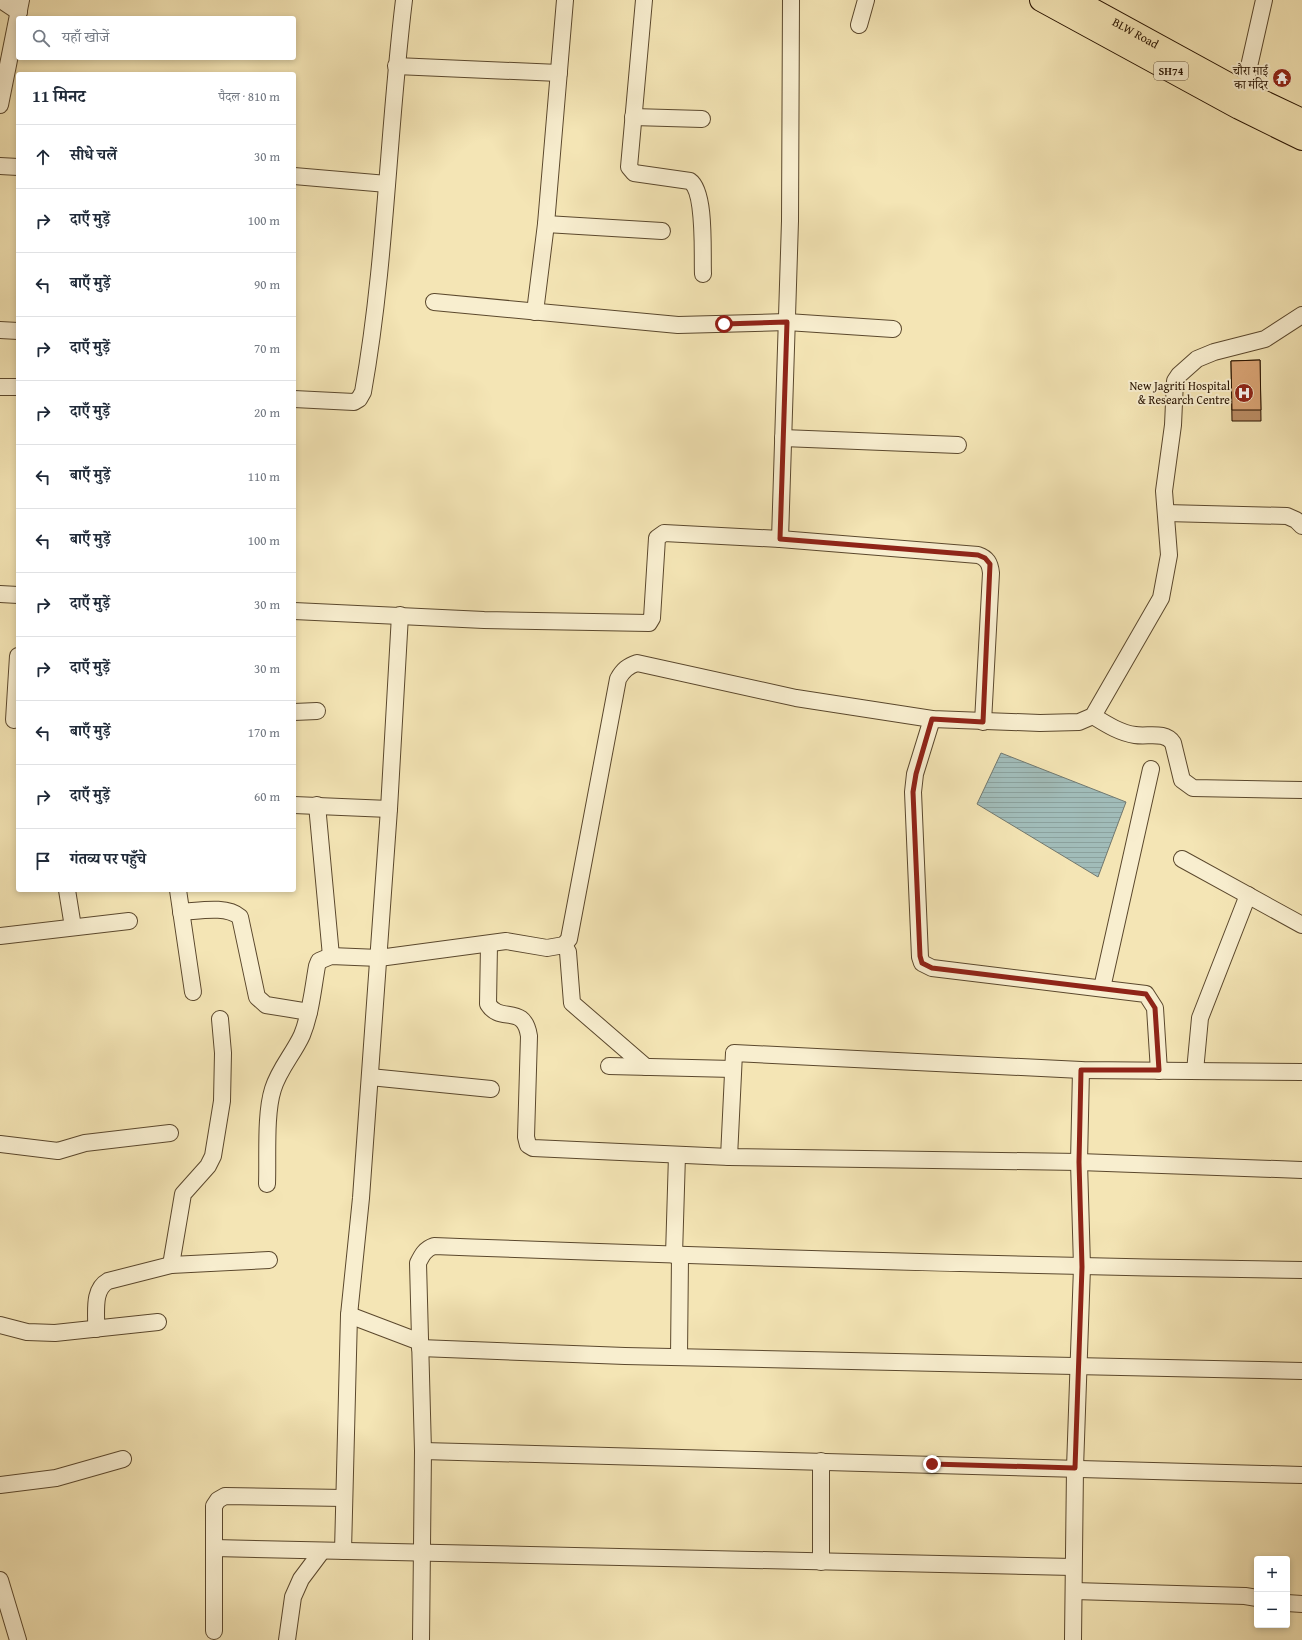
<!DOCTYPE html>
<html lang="hi">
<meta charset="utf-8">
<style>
body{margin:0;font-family:"Gentium Book Plus","Noto Serif Devanagari",serif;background:#f2f2f3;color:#1f2937}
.controls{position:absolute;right:12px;bottom:12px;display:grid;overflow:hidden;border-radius:4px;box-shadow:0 2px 6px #0003}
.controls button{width:36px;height:36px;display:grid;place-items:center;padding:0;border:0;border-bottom:1px solid #e0e1e3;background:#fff;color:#1f2937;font:20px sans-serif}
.stop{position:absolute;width:12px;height:12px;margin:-9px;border:3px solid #8f2418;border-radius:50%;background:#fff}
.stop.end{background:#8f2418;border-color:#fff;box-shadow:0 1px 4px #0008}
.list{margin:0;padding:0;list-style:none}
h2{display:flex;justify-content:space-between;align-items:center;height:52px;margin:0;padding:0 16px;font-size:17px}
h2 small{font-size:13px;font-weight:400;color:#747a83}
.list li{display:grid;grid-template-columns:26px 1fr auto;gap:12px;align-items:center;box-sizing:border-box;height:64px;padding:0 16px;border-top:1px solid #e0e1e3}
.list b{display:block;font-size:15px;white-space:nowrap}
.list em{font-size:13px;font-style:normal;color:#747a83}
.icon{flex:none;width:22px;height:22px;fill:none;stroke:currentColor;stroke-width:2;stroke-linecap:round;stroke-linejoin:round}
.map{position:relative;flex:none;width:1302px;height:1640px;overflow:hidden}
.search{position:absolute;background:#fff;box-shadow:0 2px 6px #0003;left:16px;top:16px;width:280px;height:44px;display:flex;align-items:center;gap:10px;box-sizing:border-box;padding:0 14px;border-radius:4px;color:#747a83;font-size:15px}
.panel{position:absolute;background:#fff;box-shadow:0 2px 6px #0003;left:16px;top:72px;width:280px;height:820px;border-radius:4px}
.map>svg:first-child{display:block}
</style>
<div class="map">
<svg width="1302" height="1640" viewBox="0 0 1302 1640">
<defs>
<pattern id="water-rules" width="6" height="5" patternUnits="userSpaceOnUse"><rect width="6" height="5" fill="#a1bcb9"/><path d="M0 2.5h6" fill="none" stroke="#8ba19d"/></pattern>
</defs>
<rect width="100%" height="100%" fill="#f4e5b5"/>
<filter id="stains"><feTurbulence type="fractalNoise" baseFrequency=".005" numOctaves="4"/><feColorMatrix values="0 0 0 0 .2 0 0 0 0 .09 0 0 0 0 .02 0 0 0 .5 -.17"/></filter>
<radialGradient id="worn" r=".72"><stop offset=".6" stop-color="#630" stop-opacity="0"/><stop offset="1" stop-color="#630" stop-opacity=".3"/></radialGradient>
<path fill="url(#water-rules)" stroke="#71786f" d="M1001,753L1126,802L1098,877L977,804Z"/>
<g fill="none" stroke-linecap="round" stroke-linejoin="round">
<g stroke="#5b482d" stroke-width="18">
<g id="street">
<path d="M1,0L19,12"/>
<path d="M644,0L629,167L634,173L690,181C706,192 702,254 703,274"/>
<path d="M859,25L866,0"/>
<path d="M396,66L559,73"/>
<path d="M1241,102L1264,0"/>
<path d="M0,105L21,0"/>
<path d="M633,117L702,119"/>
<path d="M0,166L18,167"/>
<path d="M294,176L387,184"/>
<path d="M546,224L662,231"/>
<path d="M434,302L678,325L787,322L893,329"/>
<path d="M535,312L546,224L565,0"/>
<path d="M0,330L18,331"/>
<path d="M0,387H18"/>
<path d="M294,399L354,402L359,399L363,392C386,263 388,130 404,0"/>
<path d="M783,438L958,445"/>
<path d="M1166,513L1287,516L1296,520L1302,526"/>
<path d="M780,539L790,221L791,0"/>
<path d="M0,594L18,595"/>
<path d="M294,611L484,620L649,623L652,618L657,538L664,533L780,539L978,555C987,558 990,563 991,573L983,722"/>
<path d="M294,712L317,711"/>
<path d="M1093,716C1106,724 1120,733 1135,735C1148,737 1165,731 1173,743L1182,780L1193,788L1302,790"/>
<path d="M932,719L915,774L913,792L920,957L922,963L932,968L1146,994L1155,1008L1159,1071"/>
<path d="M14,720L18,656"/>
<path d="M294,805L389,809"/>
<path d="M317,805L331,956"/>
<path d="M1182,859L1302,925"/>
<path d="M67,890L73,927"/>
<path d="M178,890L193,992"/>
<path d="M181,912C199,911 226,905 240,917L257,997L266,1005L309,1012"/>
<path d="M0,936L129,921"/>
<path d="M489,944L488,1004C500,1024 524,1003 529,1036L526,1137L528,1145L533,1148L729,1157L1079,1162L1302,1170"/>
<path d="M564,945L568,952L572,1003L646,1067"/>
<path d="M1102,988L1151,769"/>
<path d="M609,1066L733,1069"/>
<path d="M1195,1071L1200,1018L1248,895"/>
<path d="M370,1077L491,1089"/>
<path d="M0,1144L58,1151L85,1143L170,1133"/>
<path d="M729,1157L734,1053L1081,1070L1302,1072"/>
<path d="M267,1184C268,1156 265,1114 273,1089C279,1069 294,1053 302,1035C311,1013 313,988 317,966L319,961L331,956L379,958L506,941L547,948L564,945L569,939L618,679C623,670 628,666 637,663L796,698L932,719L1040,723L1079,722L1093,716L1161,598L1169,555L1164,491L1173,425L1175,381L1179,375L1197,359L1214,352L1265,339L1302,315"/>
<path d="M674,1255L677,1155"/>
<path d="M171,1265L183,1194L208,1166L213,1156L222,1101L223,1053L220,1019"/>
<path d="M349,1315L420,1342"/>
<path d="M0,1325L27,1332L55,1333L158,1322"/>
<path d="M96,1329C97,1313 92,1290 108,1281L171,1265L269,1260"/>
<path d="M420,1348L625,1356L1302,1371"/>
<path d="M679,1357L680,1256"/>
<path d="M423,1451L1302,1475"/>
<path d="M821,1461V1562"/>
<path d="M0,1485L56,1478L123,1459"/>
<path d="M214,1548L1073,1567"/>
<path d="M343,1551L349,1315L361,1198L389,809L400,615"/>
<path d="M0,1580L18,1640"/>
<path d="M1074,1591L1245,1596L1257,1598"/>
<path d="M1287,1603L1302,1604"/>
<path d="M214,1631V1506L218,1500L225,1496L344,1498"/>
<path d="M287,1640L293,1597L301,1579L322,1551"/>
<path d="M421,1640L423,1451L418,1263C422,1255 425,1249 434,1246C723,1257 1013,1266 1302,1270"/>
<path d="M1073,1640L1075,1468L1082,1267L1079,1162L1081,1070"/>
</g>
</g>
<g stroke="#281300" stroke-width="24">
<g id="primary">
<path d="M1041,0L1239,108L1302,139"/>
<path id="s1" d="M1075,0L1243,92L1302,120"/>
</g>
</g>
<use href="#street" stroke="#f8eecf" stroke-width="16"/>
<use href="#primary" stroke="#f4e5b5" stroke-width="22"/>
</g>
<path fill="#bb8d65" stroke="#281300" d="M1260,360L1261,421H1232L1231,361Z"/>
<path fill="#d9a475" stroke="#281300" d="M1260,360L1261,410H1232L1231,361Z"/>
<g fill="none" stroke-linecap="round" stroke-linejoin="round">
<path stroke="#8f2418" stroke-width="5" d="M724,324L787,322L780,539L978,555L985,558L990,564L983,722L932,719L916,774L913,792L920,956L922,963L932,968L1146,994L1155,1008L1159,1070H1081L1079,1162L1082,1267L1075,1468L932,1464"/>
</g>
<defs>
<g id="temple-disc" transform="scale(1)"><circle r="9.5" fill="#8f2418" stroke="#f8eecf"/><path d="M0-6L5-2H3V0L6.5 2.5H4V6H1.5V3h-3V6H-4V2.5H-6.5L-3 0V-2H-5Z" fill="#fff"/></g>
<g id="hospital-disc" transform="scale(1)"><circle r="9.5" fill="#8f2418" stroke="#f8eecf"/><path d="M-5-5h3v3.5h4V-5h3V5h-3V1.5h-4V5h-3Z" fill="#fff"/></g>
</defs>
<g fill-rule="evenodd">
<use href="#temple-disc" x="1282" y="78"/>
<use href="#hospital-disc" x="1244" y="393"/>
</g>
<g text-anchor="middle" stroke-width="4" stroke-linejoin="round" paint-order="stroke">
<rect fill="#f8eecf" stroke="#66553e" stroke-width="1" x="1154" y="62" width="34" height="18" rx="3"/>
<g font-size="11" font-weight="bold" fill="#281300">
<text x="1171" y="75">SH74</text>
</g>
<g font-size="12" fill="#281300" stroke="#f8eecf">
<text dy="4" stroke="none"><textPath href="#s1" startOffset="69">BLW Road</textPath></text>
</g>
<g font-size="12" fill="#281300" stroke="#f8eecf" text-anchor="end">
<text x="1268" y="75">चौरा माई<tspan x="1268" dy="14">का मंदिर</tspan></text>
<text x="1230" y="390">New Jagriti Hospital<tspan x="1230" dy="14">&amp; Research Centre</tspan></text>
</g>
</g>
<rect width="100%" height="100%" filter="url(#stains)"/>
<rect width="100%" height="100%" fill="url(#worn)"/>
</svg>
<div class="controls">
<button>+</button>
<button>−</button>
</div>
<div class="stop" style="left:724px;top:324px"></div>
<div class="stop end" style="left:932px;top:1464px"></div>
<div class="search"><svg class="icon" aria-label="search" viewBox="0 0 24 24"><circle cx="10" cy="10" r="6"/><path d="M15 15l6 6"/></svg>यहाँ खोजें</div>
<section class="panel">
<h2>11 मिनट<small>पैदल · 810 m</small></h2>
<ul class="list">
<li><svg class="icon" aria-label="ahead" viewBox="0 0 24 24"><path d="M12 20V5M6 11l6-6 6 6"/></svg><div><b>सीधे चलें</b></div><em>30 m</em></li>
<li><svg class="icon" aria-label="right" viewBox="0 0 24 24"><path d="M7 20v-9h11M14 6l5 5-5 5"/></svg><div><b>दाएँ मुड़ें</b></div><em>100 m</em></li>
<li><svg class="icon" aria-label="left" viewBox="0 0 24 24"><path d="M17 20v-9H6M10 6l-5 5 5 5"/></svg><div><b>बाएँ मुड़ें</b></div><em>90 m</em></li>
<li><svg class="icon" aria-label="right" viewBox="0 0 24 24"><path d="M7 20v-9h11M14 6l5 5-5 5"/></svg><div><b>दाएँ मुड़ें</b></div><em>70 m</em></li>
<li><svg class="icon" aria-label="right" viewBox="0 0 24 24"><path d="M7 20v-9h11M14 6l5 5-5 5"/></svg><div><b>दाएँ मुड़ें</b></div><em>20 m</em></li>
<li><svg class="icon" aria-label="left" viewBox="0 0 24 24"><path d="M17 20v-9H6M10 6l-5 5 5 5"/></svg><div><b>बाएँ मुड़ें</b></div><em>110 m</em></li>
<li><svg class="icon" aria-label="left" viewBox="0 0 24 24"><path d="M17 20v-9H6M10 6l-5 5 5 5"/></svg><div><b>बाएँ मुड़ें</b></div><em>100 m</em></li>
<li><svg class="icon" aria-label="right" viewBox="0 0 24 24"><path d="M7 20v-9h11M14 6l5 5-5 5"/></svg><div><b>दाएँ मुड़ें</b></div><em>30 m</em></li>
<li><svg class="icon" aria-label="right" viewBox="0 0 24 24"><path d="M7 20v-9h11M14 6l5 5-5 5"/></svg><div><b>दाएँ मुड़ें</b></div><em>30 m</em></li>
<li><svg class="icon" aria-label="left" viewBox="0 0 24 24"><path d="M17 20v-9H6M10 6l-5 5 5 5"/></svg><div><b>बाएँ मुड़ें</b></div><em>170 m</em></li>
<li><svg class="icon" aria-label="right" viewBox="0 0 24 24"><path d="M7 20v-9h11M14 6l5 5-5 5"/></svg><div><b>दाएँ मुड़ें</b></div><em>60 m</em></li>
<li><svg class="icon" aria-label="arrive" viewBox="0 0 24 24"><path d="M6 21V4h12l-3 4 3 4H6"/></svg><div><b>गंतव्य पर पहुँचे</b></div></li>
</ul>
</section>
</div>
